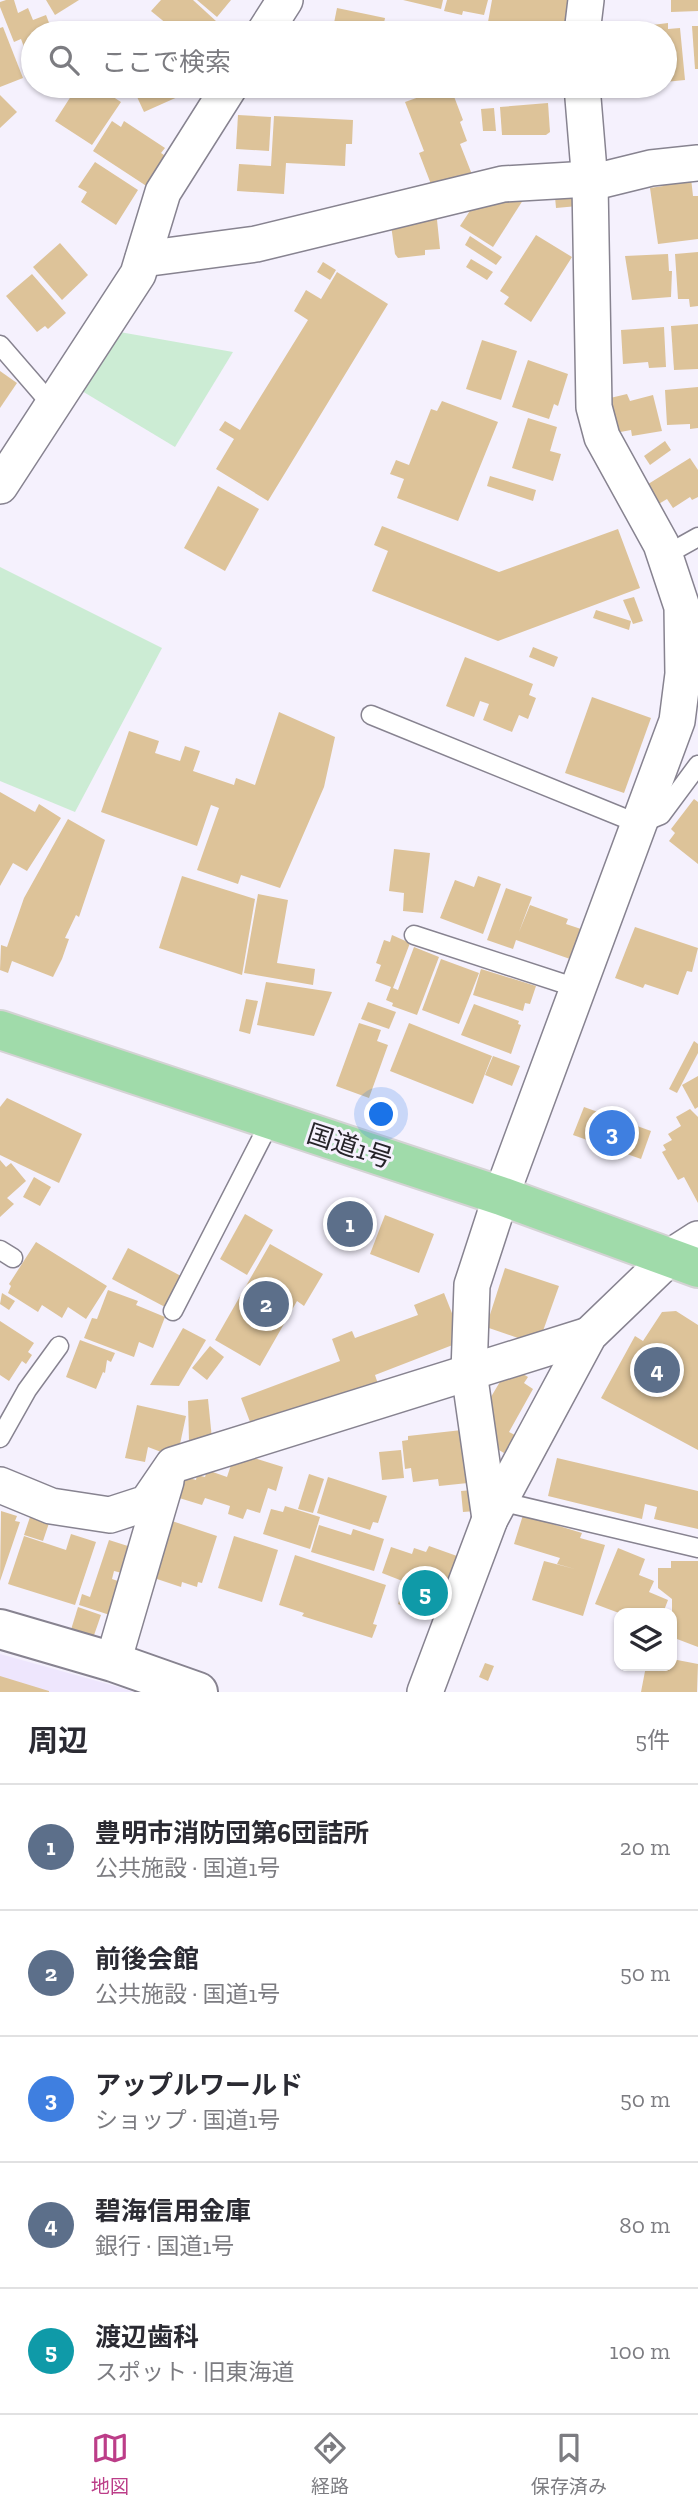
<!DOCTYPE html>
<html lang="ja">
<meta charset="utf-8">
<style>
body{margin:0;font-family:"Zilla Slab","Noto Sans JP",serif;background:#f7f7f7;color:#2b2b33}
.controls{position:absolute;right:21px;bottom:21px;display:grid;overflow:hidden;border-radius:14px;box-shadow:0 2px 5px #0004}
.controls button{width:63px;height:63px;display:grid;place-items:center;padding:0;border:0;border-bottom:2px solid #e1e1e2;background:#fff;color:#2b2b33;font:35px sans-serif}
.you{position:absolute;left:382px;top:1115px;width:24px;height:24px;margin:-18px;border:5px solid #fff;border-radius:50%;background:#1a73e8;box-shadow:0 0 0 10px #1a73e833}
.badge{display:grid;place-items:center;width:46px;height:46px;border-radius:50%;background:#bc3d88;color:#fff;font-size:23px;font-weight:700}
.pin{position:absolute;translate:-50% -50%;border:4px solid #fff;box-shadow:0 2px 7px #0006}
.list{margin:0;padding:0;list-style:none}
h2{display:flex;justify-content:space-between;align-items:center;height:91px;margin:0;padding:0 28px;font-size:30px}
h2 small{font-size:23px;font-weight:400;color:#7c7c81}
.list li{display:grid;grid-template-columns:46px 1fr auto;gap:21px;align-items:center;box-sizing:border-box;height:126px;padding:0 28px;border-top:2px solid #e1e1e2}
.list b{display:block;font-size:26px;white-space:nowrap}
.list p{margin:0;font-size:23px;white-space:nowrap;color:#7c7c81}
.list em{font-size:23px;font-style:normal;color:#7c7c81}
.icon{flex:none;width:38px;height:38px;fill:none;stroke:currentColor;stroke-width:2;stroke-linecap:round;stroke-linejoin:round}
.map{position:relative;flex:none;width:698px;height:1692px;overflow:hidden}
.search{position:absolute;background:#fff;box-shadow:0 2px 5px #0004;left:21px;right:21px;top:21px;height:77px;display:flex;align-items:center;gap:18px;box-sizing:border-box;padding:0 24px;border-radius:38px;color:#7c7c81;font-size:26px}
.sheet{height:721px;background:#fff}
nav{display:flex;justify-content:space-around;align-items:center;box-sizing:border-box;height:98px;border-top:2px solid #e1e1e2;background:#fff;font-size:19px;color:#7c7c81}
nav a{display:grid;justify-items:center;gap:4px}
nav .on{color:#bc3d88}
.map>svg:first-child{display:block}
</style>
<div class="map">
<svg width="698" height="1692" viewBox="0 0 698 1692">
<rect width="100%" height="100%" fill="#f5f1fd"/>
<path fill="#eee6fd" d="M0,1654L115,1686L134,1692H0Z"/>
<g fill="#ccecd4">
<path d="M114,331L233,352L175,447L77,388Z"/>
<path d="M0,567L162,648L75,812L0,781Z"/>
</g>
<g fill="#ddc399">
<path d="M6,0H14L18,13L28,8L33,20L46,15L53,33H33V53L27,55L21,39L14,42L0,7V2Z"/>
<path d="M46,0H79L55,15Z"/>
<path d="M161,0H193L217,22L207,33H178L151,11Z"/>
<path d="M197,0H231L217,17Z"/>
<path d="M403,0H443L441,9Z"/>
<path d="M447,0H488L484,15L463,11L462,15L444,11Z"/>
<path d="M492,0H575L568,30L525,21L523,30L488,22Z"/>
<path d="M671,0H698V11L671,12Z"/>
<path d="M337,8L385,18L382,33H332Z"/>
<path d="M668,23V29L680,28L685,80L665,82V33H653L652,25Z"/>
<path d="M475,26L505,32L504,33H474Z"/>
<path d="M692,26H698V69H695Z"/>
<path d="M3,27L23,78L0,87V28Z"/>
<path d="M68,86H107L104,91L121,102L92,145L55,121L73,93L66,89Z"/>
<path d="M132,86H189L191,91L144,112Z"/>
<path d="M329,86H370L368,96Z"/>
<path d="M450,86L463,120L460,122L467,141L460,144L473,177L434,192L419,153L424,151L405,102Z"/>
<path d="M0,95L17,112L0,128Z"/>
<path d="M548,103L550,132L546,135H502L500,107Z"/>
<path d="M494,108L496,131H483L481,109Z"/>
<path d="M238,115L271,117L269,151L236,149Z"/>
<path d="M274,116L353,120L352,144H346L345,166L286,163L284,194L237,191L239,164L271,166Z"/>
<path d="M112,121L121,127L124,121L165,148L161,153L170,159L151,189L93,151Z"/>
<path d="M95,162L138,190L116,225L81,202L87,192L78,187Z"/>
<path d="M691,178L693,196H698V239L658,244L650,188L663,186L662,182Z"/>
<path d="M577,196L578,206L556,208L555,197Z"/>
<path d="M525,197L493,247L460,226L477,200Z"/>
<path d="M436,210L440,249L425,250V255L398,258L395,254L391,225Z"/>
<path d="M536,235L572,257L531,322L504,304L509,297L500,291Z"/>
<path d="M470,236L502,257L496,265L465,245Z"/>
<path d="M60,243L88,275L62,300L33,267Z"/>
<path d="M698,252V306L690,307L689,299H678L675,254Z"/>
<path d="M668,254L669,271H672L671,297L632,300L625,256Z"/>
<path d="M471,259L493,272L487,280L466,267Z"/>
<path d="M323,262L336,270L330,280L317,272Z"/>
<path d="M337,272L388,304L268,501L216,469L234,439L219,430L225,421L240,430L308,320L294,311L306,290L321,299Z"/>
<path d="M32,274L66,313L48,329L45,326L37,332L6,296Z"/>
<path d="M698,324V369L674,370L671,326Z"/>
<path d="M664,327L666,367L649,368L648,362L623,364L621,330Z"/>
<path d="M482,340L517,351L501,400L466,389Z"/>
<path d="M528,360L568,374L558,406L554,404L549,419L512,407Z"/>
<path d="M0,371L17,383L0,408Z"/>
<path d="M698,387V428L690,429V424L667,425L665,390Z"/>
<path d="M627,394L630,401L653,395L662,431L632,436L631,430L615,433L606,399Z"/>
<path d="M442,401L498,422L458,521L397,498L404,479L390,474L396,460L409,465L431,409L437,411Z"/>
<path d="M528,418L557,427L550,451L561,454L553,481L512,468Z"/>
<path d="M665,441L671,450L650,465L644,456Z"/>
<path d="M690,458L698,470V497L692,500L690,497L673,508L667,499L657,505L645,486Z"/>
<path d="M490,476L536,490L533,501L487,486Z"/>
<path d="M218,486L259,509L225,571L184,548Z"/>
<path d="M382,526L499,572L618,529L640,588L498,641L372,591L388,551L374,545Z"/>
<path d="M634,597L643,621L633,624L623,600Z"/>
<path d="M596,610L631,621L629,630L593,618Z"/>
<path d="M533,647L558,657L554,667L529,657Z"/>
<path d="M465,657L533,684L529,695L536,698L528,719L519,715L512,732L483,720L489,704L480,701L474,717L446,706Z"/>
<path d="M592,697L651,718L624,793L565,773Z"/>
<path d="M279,712L335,737L324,787L280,888L241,875L238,884L197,870L219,808L211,805L197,846L101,812L129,731L159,741L155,753L180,761L185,746L200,751L193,771L234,785L236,778L255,785Z"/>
<path d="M0,792L35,812L39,804L61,818L27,871L13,863L0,886Z"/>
<path d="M694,799L698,802V864L669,841L675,833L671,829Z"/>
<path d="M68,819L105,840L79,917L76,915L65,938L69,939L62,959L53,977L12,961L8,973L0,970L1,945L7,947L24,898Z"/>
<path d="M394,849L430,853L423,913L403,911L404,893L389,891Z"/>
<path d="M182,876L255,899L242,975L159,948Z"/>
<path d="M478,876L501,884L483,934L440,918L455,880L474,887Z"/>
<path d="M506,888L532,897L519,932L530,905L568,919L566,924L584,930L570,959L516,940L513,949L487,940Z"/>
<path d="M258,894L288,900L277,963L315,969L313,985L244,973Z"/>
<path d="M635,927L698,948L692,972L687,971L678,995L645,984L643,988L615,978Z"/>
<path d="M392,935L410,943L393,988L398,990L414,947L439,957L417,1015L392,1006L393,1003L386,1000L391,987L375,981L381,965L376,963L384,940L390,942Z"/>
<path d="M441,959L479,973L459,1024L422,1010Z"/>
<path d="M481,969L536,986L530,1004L525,1003L523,1011L473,995Z"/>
<path d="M266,982L332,992L314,1036L257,1025Z"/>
<path d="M246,999L258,1001L250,1034L239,1031Z"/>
<path d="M368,1002L396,1012L389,1029L361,1019Z"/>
<path d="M474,1004L519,1021L518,1024L521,1025L511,1054L461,1035Z"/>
<path d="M359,1023L381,1030L377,1041L388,1045L369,1098L336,1086Z"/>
<path d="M409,1023L492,1056L473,1104L390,1071Z"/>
<path d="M694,1041L698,1044V1053L677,1093L669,1089Z"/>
<path d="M493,1056L520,1066L512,1086L485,1075Z"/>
<path d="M698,1076V1107L695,1109L682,1085Z"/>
<path d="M7,1098L82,1134L59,1183L0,1155V1107Z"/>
<path d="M584,1107L651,1131L641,1159L573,1135Z"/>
<path d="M690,1109L698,1117V1203L684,1177L678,1180L662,1152L666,1150L663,1145L672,1140L668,1134L681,1126L676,1117Z"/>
<path d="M0,1160L6,1167L11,1163L26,1181L7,1198L14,1204L0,1217Z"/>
<path d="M34,1177L51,1187L40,1206L23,1197Z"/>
<path d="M346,1203L367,1212L354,1244L333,1235Z"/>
<path d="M245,1214L273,1230L247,1275L220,1259Z"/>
<path d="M385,1215L434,1234L419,1273L370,1254Z"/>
<path d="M36,1242L107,1286L86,1319L68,1307L62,1318L42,1305L38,1312L8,1293L11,1286L9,1284Z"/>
<path d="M270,1244L323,1274L304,1306L297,1301L260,1366L215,1340Z"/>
<path d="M128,1248L181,1276L165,1307L112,1279Z"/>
<path d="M505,1268L559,1286L538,1345L486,1327Z"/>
<path d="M108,1290L138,1301L136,1305L165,1317L153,1348L139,1342L134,1357L84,1338L92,1318L97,1319Z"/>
<path d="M2,1293L15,1301L9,1310L0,1304Z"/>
<path d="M444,1293L463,1341L375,1375L379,1387L255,1435L241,1398L340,1361L332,1339L352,1331L355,1338L418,1315L414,1305Z"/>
<path d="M676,1311L698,1325V1450L601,1398L635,1336L643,1341L662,1312Z"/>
<path d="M0,1321L34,1343L28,1352L32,1355L26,1364L22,1361L9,1381L0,1375Z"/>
<path d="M183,1328L206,1340L179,1386L150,1385Z"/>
<path d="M80,1340L115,1353L111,1362L107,1360L105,1373L103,1372L96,1389L66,1377Z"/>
<path d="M210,1346L224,1357L207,1380L192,1368Z"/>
<path d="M515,1369L528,1377L524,1383L533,1389L509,1432L515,1435L504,1453L489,1444L485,1407L504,1375L510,1379Z"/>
<path d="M208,1399L212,1439L189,1442L188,1401Z"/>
<path d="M137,1405L186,1416L177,1458L148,1447L145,1462L125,1458Z"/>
<path d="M462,1430L468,1483L439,1486L438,1479L413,1482L411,1468L405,1469L402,1441L408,1440V1436Z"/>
<path d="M401,1450L404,1478L382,1480L379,1452Z"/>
<path d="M241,1454L283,1467L276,1491L268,1488L260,1513L247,1509L243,1519L228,1514L230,1506L205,1498L202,1505L176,1497L183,1476L196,1480L197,1475L205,1477L207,1470L227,1477L233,1459Z"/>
<path d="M557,1458L698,1491V1529L654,1519L657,1507L645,1504L642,1519L548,1496Z"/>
<path d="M309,1474L324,1479L313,1513L298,1509Z"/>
<path d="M328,1477L387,1496L378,1523L373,1522L370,1530L317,1513Z"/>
<path d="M473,1490L475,1511L463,1512L461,1491Z"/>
<path d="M285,1506L320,1517L310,1549L263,1534L271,1509L283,1512Z"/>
<path d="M1,1511L17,1516L15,1521L20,1522L0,1581Z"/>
<path d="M31,1514L50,1520L43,1541L24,1535Z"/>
<path d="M523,1515L582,1533L580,1538L605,1545L583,1616L532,1600L544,1561L575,1569L557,1564L560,1558L514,1544Z"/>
<path d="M169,1520L217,1536L202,1583L198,1582L197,1587L182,1582L181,1587L154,1578Z"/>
<path d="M319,1525L351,1535L353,1529L384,1539L374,1571L311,1552Z"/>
<path d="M71,1534L96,1542L75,1605L8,1584L24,1536L66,1550Z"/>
<path d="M234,1536L278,1550L262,1602L218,1588Z"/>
<path d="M109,1540L131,1547L122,1573L114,1571L112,1579L118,1581L115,1589L121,1591L113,1616L79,1605L82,1594L90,1597Z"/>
<path d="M429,1546L457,1556L439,1620L398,1604L405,1582L382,1573L391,1547L412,1554L414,1548L426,1552Z"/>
<path d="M618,1548L645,1559L639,1575L654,1581L649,1592L668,1600L663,1613H619L595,1604Z"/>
<path d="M295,1555L386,1585L373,1624L377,1625L372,1638L302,1616L304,1613L279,1605Z"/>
<path d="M671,1561H698V1647L677,1639L675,1644L672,1643V1599L658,1588V1568H671Z"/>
<path d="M78,1607L101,1615L92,1641L70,1633Z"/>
<path d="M672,1659L698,1664L697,1692H641L646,1666H672Z"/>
<path d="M485,1663L494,1666L488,1681L479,1677Z"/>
<path d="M0,1676L49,1691V1692H0Z"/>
</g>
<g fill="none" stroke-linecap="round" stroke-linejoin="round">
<g stroke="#878390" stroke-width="21">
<g id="service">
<path d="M0,345L52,405"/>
<path d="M664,556L698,537"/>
<path d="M371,715L639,824L661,815L698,765"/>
<path d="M414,935L580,989"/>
<path d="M0,1250L13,1258"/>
<path d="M173,1311L271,1120"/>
<path d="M0,1438L27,1390L59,1346"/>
<path d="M499,1501L698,1548"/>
</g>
</g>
<g stroke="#878390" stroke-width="38">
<g id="minor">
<path d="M264,33L285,0"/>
<path d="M582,33L586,0"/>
<path d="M590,183L651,168L698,163"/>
<path d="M143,259L256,244L503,184L589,179"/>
<path d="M0,486L138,274L163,192L230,86"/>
<path d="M0,1485L51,1506L110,1515L147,1503L173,1465L589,1335"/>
<path d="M490,1519L469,1372L472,1285L501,1196L677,721L683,674L682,607L661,544L602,437L594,407L590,183L582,86"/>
<path d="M113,1662L166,1481"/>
<path d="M425,1692L490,1519L589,1335L670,1257L698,1239"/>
</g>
</g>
<g stroke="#878390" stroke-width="42">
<path id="tertiary" d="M0,1629L113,1662L198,1692"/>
</g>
<g stroke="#d4d3d4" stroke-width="42">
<path id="trunk" d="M0,1030L501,1196L698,1268"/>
</g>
<use href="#service" stroke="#fff" stroke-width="18"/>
<use href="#minor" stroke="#fff" stroke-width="35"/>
<use href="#tertiary" stroke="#fff" stroke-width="38"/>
<use href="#trunk" stroke="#a0dbaa" stroke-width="38"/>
</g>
<g text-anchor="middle" stroke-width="6" stroke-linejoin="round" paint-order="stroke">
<g font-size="26" fill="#262429" stroke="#f5f1fd">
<text transform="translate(350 1146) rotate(18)" y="9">国道1号</text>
</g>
</g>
</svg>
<div class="controls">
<button><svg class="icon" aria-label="layers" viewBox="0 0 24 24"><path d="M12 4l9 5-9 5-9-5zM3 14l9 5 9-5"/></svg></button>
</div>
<div class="you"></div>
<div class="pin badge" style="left:350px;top:1224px;background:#5c6f8a">1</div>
<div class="pin badge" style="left:266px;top:1304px;background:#5c6f8a">2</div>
<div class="pin badge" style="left:612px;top:1133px;background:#3f7fe0">3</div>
<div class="pin badge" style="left:657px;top:1370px;background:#5c6f8a">4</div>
<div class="pin badge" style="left:425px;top:1593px;background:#0f9aa8">5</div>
<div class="search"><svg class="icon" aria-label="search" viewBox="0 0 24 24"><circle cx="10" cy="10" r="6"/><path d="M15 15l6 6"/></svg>ここで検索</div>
</div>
<section class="sheet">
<h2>周辺<small>5件</small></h2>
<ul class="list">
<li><span class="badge" style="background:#5c6f8a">1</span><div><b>豊明市消防団第6団詰所</b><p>公共施設 · 国道1号</p></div><em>20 m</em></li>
<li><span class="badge" style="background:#5c6f8a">2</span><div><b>前後会館</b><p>公共施設 · 国道1号</p></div><em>50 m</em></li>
<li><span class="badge" style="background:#3f7fe0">3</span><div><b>アップルワールド</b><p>ショップ · 国道1号</p></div><em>50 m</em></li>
<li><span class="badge" style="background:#5c6f8a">4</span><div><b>碧海信用金庫</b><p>銀行 · 国道1号</p></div><em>80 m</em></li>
<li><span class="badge" style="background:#0f9aa8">5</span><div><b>渡辺歯科</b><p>スポット · 旧東海道</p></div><em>100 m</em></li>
</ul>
</section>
<nav>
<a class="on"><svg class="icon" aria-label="map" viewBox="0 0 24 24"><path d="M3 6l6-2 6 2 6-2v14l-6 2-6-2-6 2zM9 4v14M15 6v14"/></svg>地図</a>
<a><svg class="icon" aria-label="directions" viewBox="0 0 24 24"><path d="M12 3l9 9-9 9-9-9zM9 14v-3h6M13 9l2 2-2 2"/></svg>経路</a>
<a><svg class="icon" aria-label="saved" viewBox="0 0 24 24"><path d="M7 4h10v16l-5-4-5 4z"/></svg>保存済み</a>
</nav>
